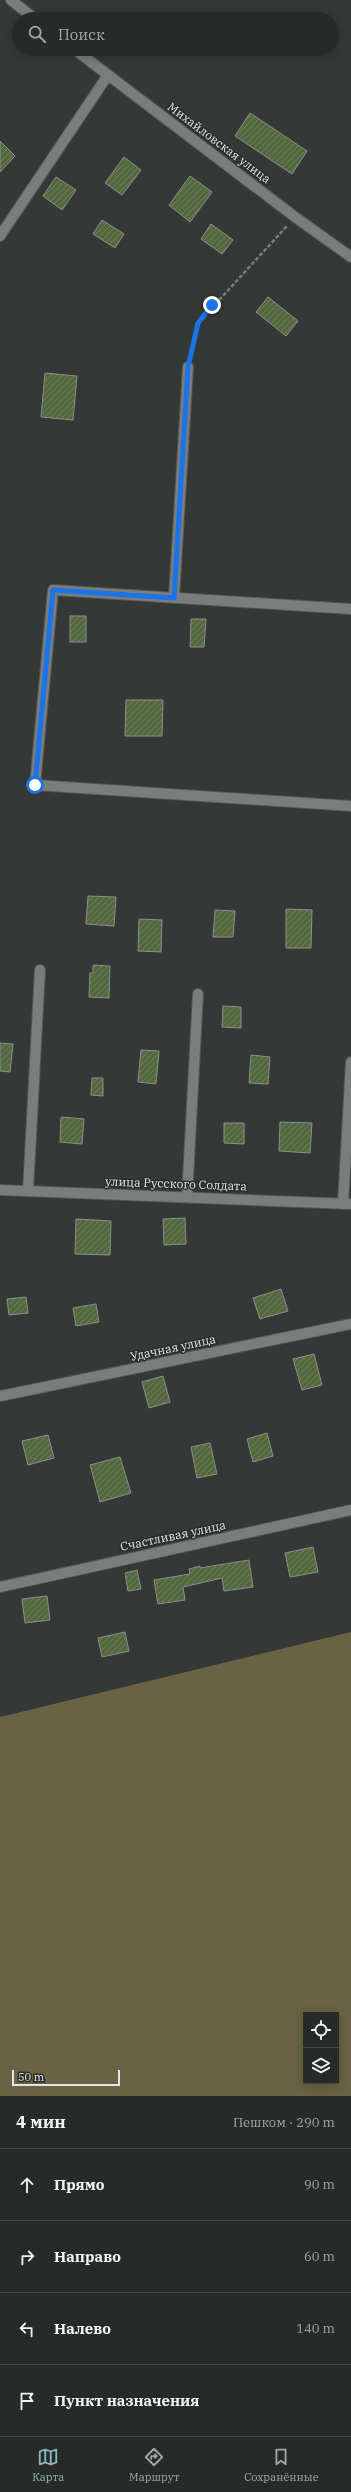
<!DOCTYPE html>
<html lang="ru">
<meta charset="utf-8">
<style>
body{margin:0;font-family:"IBM Plex Serif",serif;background:#333634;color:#f1f3f6}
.controls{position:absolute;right:12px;bottom:12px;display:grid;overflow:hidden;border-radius:0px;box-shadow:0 2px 10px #0003}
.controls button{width:36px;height:36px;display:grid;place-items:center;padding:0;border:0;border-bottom:1px solid #434645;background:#272a28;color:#f1f3f6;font:20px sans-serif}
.scale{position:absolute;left:12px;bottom:10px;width:108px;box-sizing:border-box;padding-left:4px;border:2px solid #e5e7e6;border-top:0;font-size:11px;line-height:14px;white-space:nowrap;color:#e5e7e6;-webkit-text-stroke:3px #2a2d2c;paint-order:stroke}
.stop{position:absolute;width:12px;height:12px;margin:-9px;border:3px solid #1a73e8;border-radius:50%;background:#fff}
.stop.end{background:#1a73e8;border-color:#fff;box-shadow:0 1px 4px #0008}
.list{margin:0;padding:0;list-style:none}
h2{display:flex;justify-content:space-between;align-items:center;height:52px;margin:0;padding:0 16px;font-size:17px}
h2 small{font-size:13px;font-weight:400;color:#a4a7a8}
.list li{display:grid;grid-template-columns:26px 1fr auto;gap:12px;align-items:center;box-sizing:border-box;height:72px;padding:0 16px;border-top:1px solid #434645}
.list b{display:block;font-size:15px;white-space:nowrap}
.list em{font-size:13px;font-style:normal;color:#a4a7a8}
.icon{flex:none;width:22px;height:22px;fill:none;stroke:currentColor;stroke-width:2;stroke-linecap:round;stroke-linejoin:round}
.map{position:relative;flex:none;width:351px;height:2096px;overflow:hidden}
.search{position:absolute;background:#272a28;box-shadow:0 2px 10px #0003;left:12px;right:12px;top:12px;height:44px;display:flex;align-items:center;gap:10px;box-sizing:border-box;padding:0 14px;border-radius:22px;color:#a4a7a8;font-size:15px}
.sheet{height:340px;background:#272a28}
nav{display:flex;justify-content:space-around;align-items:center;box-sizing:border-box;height:56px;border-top:1px solid #434645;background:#272a28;font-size:11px;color:#a4a7a8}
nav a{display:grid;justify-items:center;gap:2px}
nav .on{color:#8bbbb9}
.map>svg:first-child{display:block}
</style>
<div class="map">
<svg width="351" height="2096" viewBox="0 0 351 2096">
<defs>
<pattern id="building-hatch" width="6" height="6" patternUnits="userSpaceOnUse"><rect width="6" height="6" fill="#546840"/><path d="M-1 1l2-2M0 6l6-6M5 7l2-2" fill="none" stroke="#6c7e5c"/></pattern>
</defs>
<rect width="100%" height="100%" fill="#343836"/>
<path fill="#696245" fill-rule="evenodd" d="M351,1632V2096H0V1717ZM306,2015H336V2081H306Z"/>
<g fill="url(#building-hatch)" stroke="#8d8f8b">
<path d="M250,113L307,151L292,174L235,136Z"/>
<path d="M0,141L15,156L0,172Z"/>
<path d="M124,157L141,170L122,195L105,183Z"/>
<path d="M190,176L212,192L190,222L169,205Z"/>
<path d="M56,177L76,190L62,210L43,196Z"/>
<path d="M102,220L124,234L115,248L93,234Z"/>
<path d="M211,224L233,240L222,254L201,239Z"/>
<path d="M268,297L298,321L286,336L256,312Z"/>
<path d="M45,373L77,376L73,420L41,417Z"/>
<rect x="70" y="616" width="16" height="26"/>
<path d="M191,619H206L204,647H190Z"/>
<path d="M126,700H163L162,736H125Z"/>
<path d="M88,896L116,897L114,926L86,924Z"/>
<path d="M286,909L312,910L311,948H286Z"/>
<path d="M215,910L235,911L233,937H213Z"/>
<path d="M139,919L162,920L161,952L138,951Z"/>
<path d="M93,965L110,966L109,998L89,997L90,973H93Z"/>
<path d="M223,1006L241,1007V1028L222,1027Z"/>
<path d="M0,1043L13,1044L10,1072L0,1071Z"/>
<path d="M141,1050L159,1051L156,1084L138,1082Z"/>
<path d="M251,1055L270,1057L268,1084L249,1083Z"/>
<path d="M92,1078H103V1096L91,1095Z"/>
<path d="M61,1117L84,1119L82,1144L60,1142Z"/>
<path d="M280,1122L312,1123L310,1153L279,1151Z"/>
<path d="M224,1123H244V1144L224,1143Z"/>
<path d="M185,1218L186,1244L164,1245L163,1219Z"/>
<path d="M76,1219L111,1221L110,1255L75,1254Z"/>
<path d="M281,1289L288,1311L260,1319L253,1298Z"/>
<path d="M26,1297L28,1313L9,1315L7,1299Z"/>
<path d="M96,1304L99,1322L76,1326L73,1308Z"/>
<path d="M314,1354L322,1385L302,1390L293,1359Z"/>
<path d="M163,1376L170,1402L149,1408L142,1382Z"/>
<path d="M267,1433L273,1456L253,1462L247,1439Z"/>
<path d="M48,1435L54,1458L28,1465L22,1441Z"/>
<path d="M210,1443L217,1474L197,1478L191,1447Z"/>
<path d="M120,1457L131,1493L100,1502L90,1465Z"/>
<path d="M313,1547L318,1572L290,1577L285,1553Z"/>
<path d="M249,1560L253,1587L224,1591L222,1578L183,1587L185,1600L158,1604L154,1580L190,1574L189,1569L200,1566V1568Z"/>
<path d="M137,1570L141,1589L128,1591L125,1573Z"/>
<path d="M47,1596L50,1620L25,1623L22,1599Z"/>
<path d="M125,1632L129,1651L102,1657L98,1638Z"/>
</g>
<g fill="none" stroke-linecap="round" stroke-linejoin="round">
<g stroke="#545755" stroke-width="12">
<g id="street">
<path d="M11,0L35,19"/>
<path d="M74,49L295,217L351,257"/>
<path d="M0,236L108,75"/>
<path d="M174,598L188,367"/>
<path d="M351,609L53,590L35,785L351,806"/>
<path d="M0,1190L351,1204"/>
<path d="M28,1191L40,970"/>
<path d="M187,1197L198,994"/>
<path d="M343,1204L351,1062"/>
<path d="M0,1396L351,1324"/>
<path d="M0,1587L351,1510"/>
</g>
</g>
<path stroke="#7a7d7b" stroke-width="2.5" stroke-dasharray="4 2" stroke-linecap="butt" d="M190,357L198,323L287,226"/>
<use href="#street" stroke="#797d7b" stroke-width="10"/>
</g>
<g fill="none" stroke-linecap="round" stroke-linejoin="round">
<path stroke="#1a73e8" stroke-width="5" d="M35,785L53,590L174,598L188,367L198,323L212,305"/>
</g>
<g text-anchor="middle" stroke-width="3" stroke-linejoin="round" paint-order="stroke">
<g font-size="12" fill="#e5e7e6" stroke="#2a2d2c">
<text transform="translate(219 143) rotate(37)" y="4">Михайловская улица</text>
<text transform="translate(176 1184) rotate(2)" y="4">улица Русского Солдата</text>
<text transform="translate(173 1348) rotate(-12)" y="4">Удачная улица</text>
<text transform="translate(173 1536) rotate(-12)" y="4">Счастливая улица</text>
</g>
</g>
</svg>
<div class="controls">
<button><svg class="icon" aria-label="locate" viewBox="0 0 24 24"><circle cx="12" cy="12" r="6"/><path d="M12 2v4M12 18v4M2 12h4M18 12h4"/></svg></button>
<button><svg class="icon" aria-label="layers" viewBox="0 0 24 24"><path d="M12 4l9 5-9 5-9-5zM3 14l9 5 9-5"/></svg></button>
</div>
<div class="scale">50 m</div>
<div class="stop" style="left:35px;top:785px"></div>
<div class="stop end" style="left:212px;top:305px"></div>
<div class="search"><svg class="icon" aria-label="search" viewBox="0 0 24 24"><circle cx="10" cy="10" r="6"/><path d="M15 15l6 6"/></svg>Поиск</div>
</div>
<section class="sheet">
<h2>4 мин<small>Пешком · 290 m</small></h2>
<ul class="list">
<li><svg class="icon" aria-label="ahead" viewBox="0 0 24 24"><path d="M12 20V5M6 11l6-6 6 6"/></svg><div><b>Прямо</b></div><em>90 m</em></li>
<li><svg class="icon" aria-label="right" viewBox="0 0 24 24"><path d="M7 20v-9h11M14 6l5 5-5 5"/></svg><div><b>Направо</b></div><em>60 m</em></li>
<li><svg class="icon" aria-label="left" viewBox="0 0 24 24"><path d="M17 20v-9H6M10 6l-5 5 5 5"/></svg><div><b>Налево</b></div><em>140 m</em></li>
<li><svg class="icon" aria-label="arrive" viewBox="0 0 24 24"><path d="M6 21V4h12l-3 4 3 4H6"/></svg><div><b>Пункт назначения</b></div></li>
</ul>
</section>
<nav>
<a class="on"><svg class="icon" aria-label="map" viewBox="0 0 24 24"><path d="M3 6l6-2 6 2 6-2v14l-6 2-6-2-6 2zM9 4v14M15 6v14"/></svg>Карта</a>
<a><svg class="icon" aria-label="directions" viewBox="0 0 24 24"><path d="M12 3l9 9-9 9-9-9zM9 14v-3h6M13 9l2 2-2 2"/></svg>Маршрут</a>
<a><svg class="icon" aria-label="saved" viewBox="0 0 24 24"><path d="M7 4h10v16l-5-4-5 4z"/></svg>Сохранённые</a>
</nav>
